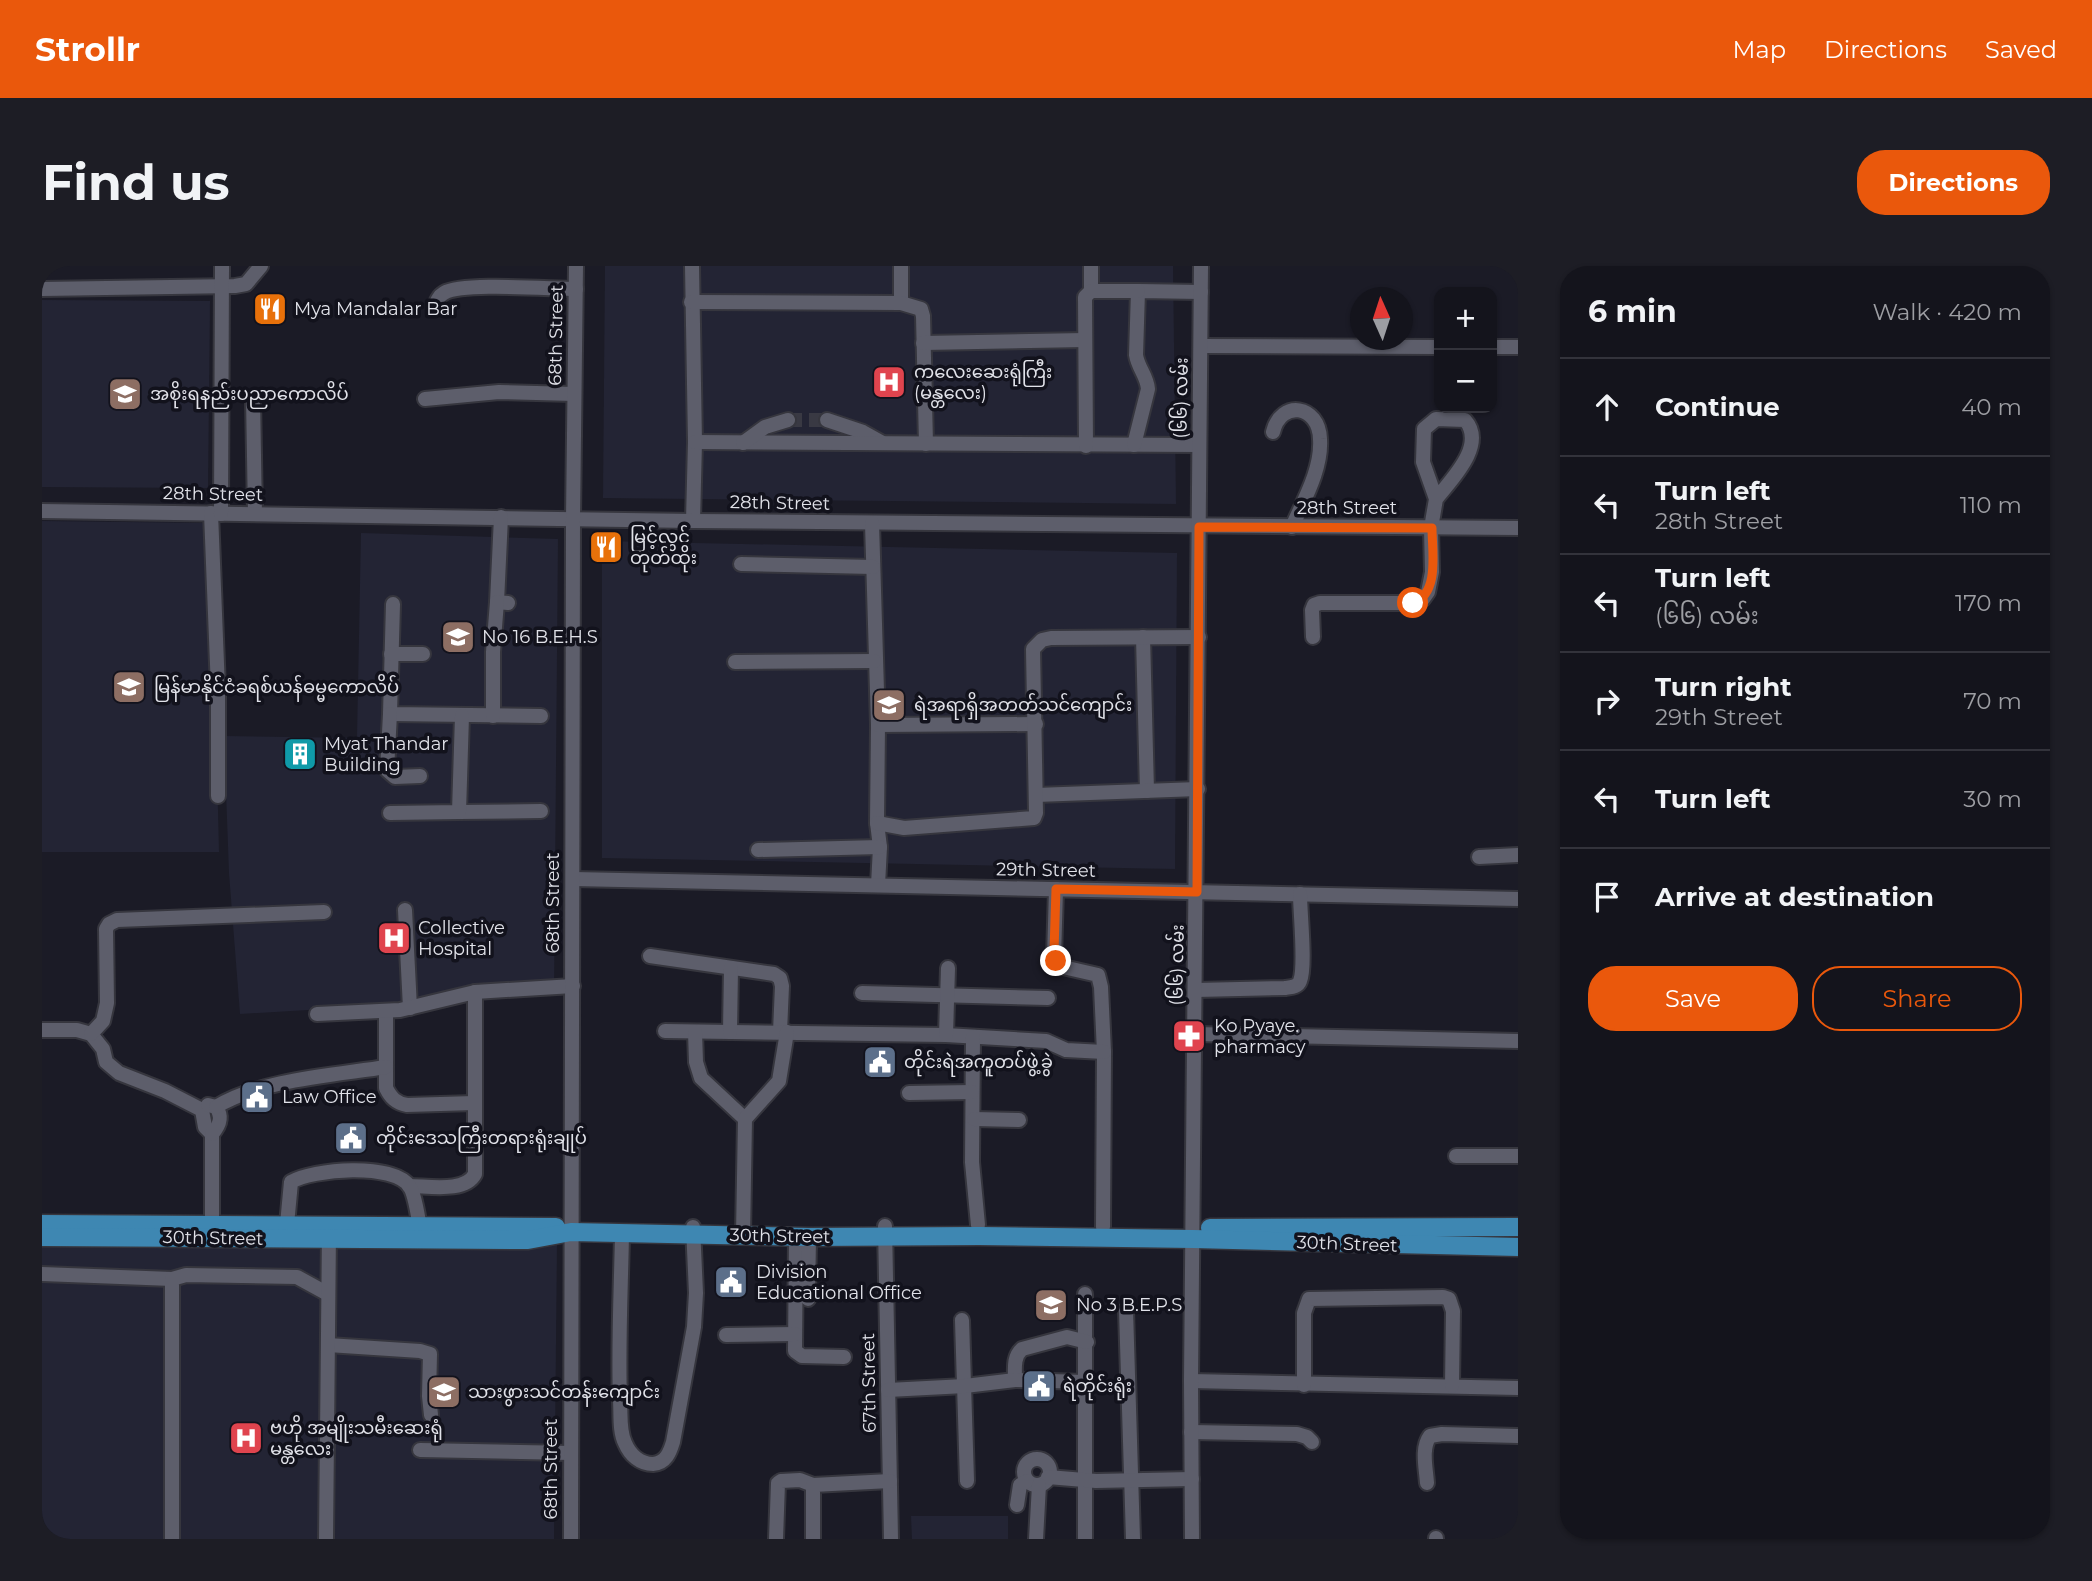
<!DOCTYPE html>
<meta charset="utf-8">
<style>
body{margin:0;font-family:Montserrat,"Noto Sans Myanmar",sans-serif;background:#1d1d25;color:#f1f3f6}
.controls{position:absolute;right:21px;top:21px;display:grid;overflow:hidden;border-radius:14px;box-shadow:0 2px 5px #0004}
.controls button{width:63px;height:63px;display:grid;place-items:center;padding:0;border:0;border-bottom:2px solid #33333b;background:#14141c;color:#f1f3f6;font:35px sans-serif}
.compass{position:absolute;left:1308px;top:21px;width:63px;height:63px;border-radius:50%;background:#14141c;box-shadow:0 2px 5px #0004;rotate:357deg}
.stop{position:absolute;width:21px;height:21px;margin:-16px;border:5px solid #ea580c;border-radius:50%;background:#fff}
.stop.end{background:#ea580c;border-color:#fff;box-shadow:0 2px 7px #0008}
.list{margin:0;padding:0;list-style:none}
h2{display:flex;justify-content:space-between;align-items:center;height:91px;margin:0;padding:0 28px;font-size:30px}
h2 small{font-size:23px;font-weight:400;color:#9d9ea3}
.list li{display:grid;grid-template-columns:46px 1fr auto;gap:21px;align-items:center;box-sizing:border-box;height:98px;padding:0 28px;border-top:2px solid #33333b}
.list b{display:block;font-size:26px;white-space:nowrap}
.list p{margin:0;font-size:23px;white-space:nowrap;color:#9d9ea3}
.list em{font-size:23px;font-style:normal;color:#9d9ea3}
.actions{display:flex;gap:14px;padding:21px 28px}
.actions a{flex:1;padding:16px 0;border:2px solid #ea580c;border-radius:28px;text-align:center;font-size:24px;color:#ea580c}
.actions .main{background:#ea580c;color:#fff}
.icon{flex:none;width:38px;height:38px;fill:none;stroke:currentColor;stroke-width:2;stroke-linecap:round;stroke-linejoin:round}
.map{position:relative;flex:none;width:1476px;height:1273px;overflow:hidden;border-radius:28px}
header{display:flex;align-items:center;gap:42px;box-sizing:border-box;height:98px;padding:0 35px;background:#ea580c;color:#fff}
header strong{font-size:33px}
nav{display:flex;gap:38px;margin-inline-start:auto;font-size:24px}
.intro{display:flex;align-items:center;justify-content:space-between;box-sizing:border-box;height:168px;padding:0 42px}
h1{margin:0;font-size:49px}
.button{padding:18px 32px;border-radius:28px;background:#ea580c;color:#fff;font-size:24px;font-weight:700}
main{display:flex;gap:42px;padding:0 42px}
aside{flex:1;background:#14141c;border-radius:28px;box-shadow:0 2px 5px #0004}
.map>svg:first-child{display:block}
</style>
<header>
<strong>Strollr</strong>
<nav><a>Map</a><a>Directions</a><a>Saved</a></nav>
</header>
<div class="intro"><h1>Find us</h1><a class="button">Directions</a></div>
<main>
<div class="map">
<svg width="1476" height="1273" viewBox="0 0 1476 1273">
<rect width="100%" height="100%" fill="#1b1b26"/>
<g fill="#232434">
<path d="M563,0H1131L1134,238L561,232Z"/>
<path d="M0,34L168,35L166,222L0,221Z"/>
<path d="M0,255L169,257L177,586H0Z"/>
<path d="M319,267L516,273L512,729L198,748L187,607L182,470L315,472Z"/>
<path d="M560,275L1135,287L1133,603L560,592Z"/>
<path d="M279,958V1273H0V960Z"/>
<path d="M515,977L512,1273H287L293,978Z"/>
<path d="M869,1250H966V1273H870Z"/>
</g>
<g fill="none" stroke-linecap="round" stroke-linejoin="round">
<path stroke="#393943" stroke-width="14" stroke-dasharray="14 7" stroke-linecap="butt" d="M746,154H785"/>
<g stroke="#36363e" stroke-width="18">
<g id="minor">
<path d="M650,0L653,176L651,255"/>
<path d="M859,0V37"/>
<path d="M0,23L193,20L204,18L219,0"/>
<path d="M1049,25V0"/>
<path d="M395,35C398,30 397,30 402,27C421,16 508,23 534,23"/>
<path d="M649,36L859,37L879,43L881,50L884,178"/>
<path d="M881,77L1043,74"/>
<path d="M1159,80L1397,81"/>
<path d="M1450,81H1476"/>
<path d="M211,131L213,248"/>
<path d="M383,133L457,126L532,128"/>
<path d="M785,154L821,166L839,176"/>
<path d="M1231,166C1239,133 1277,139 1278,173C1280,203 1262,234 1250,261"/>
<path d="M653,176L1157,179"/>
<path d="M701,177L723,161L746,154"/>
<path d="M1092,179L1106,123C1105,110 1096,102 1094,89L1096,25L1159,26"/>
<path d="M1044,180L1043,31L1049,25H1096"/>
<path d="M0,245L651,255L1476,262"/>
<path d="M169,247L176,423V530"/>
<path d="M179,248L180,0"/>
<path d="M459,251L455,336L466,337"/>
<path d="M830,257L836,459L835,557L838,581L836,619"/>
<path d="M699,298L831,301"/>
<path d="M351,338L348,448L499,450"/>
<path d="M1101,371L1105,525"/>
<path d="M1271,371L1270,344L1272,339L1278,337H1371L1381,333L1386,326L1390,306L1389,262L1394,233L1381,196L1382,163L1394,153L1423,154C1445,179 1409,214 1394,233"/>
<path d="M349,388H381"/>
<path d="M693,396L832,395"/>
<path d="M348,448L345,504L353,511L378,510"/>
<path d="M451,450V386L455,336"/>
<path d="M836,459L994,458"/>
<path d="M994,529L1156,523"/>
<path d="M417,546L499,545"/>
<path d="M348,547L417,546L420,450"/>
<path d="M835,557L862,562L992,552L994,547L991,383L1000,374L1009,372L1157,371"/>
<path d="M716,584L838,581"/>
<path d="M1437,591L1476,589"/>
<path d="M531,613L1476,633"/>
<path d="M1014,623L1012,692L1021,701L1056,709L1059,721L1062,786L1061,961"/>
<path d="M363,644L368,742"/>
<path d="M608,690L732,708L738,712L740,720L738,766"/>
<path d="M1154,724L1243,722C1249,721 1256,721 1258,715C1264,701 1258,647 1258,628"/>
<path d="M820,727L1006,732"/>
<path d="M344,746V822C349,832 354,837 365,839L432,837"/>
<path d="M275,748L358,744L433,726L531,720"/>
<path d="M0,764H35L49,768L61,783L64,796L77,807L123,825L160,844L163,861L170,868V967"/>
<path d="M623,765L904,769L1004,775L1024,784L1062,786"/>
<path d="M653,766L654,796L659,812L703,853"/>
<path d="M688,766L689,702"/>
<path d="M49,768L61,755L65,737L64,663L67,658L75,654L282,646"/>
<path d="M1153,768L1476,775"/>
<path d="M904,769L906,702"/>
<path d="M931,771L930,896L936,959"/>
<path d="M867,827L930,826"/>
<path d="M166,839L174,841C181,851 178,859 170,868"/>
<path d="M174,841C217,814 293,809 344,801"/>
<path d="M932,853L977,854"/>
<path d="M1414,890H1476"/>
<path d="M367,920C387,920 423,927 433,908V726"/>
<path d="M843,960L849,1273"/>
<path d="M580,968C579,1023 576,1079 578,1135C579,1148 577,1165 583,1177C588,1189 598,1198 611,1198C624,1197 628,1186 631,1176L652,1061L654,1027L651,961"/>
<path d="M244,969L249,916C270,903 352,896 368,921C374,931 377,957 379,969"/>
<path d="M701,970L703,853L737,815L745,766"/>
<path d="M754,971L753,1085L760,1090L802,1091"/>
<path d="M0,1008L130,1013"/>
<path d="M1043,1028V1273"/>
<path d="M766,1033L767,971"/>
<path d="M1084,1044L1091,1273"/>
<path d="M920,1054L925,1215"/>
<path d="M684,1069L753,1068"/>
<path d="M286,1079L378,1085L388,1088L387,1130L389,1149"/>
<path d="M973,1114C973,1103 971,1091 980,1083L1025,1071L1045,1076"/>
<path d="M1149,1115L1476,1122"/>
<path d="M1262,1119V1047L1267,1033L1401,1031L1407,1033L1411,1045L1410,1120"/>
<path d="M846,1124L923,1120L973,1114L1043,1116"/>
<path d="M1149,1166L1255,1168L1265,1171L1270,1176"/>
<path d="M378,1184L529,1187"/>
<circle cx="995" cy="1206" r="13"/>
<path d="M1006,1211L1054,1215L1150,1213"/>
<path d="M1385,1217C1384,1202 1379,1182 1388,1170L1400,1168L1476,1170"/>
<path d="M975,1239L978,1219L985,1215"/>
<path d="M1394,1272V1273"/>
<path d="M130,1273V1013L144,1009L255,1011L286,1028"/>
<path d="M284,1273L287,964"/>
<path d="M529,1273L531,253L534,0"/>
<path d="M734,1273L736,1217L739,1215L758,1214L771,1219"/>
<path d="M771,1273V1219L848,1215"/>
<path d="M994,1273L997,1219"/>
<path d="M1150,1273L1149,1115L1159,0"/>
</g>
</g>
<g stroke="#36363e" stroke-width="21">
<g id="major">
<path d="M0,958L514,961"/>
<path d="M1168,962L1476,961"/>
<path d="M0,971L486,974L529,966L767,971L937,970L1151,973L1476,981"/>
</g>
</g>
<use href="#minor" stroke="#5d5e6b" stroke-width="14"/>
<use href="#major" stroke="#3e87b2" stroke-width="18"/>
</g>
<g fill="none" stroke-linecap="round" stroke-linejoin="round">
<path stroke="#ea580c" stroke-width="9" d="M1014,695L1012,685L1014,623L1155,626L1157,261L1390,262C1390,285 1398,328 1371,337"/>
</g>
<defs>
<g id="restaurant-square" transform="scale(1.75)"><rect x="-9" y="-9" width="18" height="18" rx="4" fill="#e8710a" stroke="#12121c"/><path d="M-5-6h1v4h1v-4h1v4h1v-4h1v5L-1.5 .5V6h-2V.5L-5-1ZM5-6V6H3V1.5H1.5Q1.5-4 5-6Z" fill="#fff"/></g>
<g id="hospital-square" transform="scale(1.75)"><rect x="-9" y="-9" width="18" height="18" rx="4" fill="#e0444e" stroke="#12121c"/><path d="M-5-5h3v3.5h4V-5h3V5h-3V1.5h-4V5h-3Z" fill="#fff"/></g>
<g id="university-square" transform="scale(1.75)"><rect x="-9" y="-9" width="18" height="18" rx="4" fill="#8d6e63" stroke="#12121c"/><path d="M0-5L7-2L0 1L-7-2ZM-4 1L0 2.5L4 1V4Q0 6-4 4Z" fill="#fff"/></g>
<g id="school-square" transform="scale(1.75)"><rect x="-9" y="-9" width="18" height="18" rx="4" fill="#8d6e63" stroke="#12121c"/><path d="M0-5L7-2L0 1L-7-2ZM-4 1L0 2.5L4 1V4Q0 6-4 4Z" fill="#fff"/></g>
<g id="building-square" transform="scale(1.75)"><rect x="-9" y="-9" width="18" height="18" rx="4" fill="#0f9aa8" stroke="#12121c"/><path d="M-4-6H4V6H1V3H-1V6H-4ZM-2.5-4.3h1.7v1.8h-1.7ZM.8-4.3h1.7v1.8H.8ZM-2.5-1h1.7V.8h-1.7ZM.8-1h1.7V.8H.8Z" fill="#fff"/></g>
<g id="pharmacy-square" transform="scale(1.75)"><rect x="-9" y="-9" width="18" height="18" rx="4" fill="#e0444e" stroke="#12121c"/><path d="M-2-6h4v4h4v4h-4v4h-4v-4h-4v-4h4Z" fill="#fff"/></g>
<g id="civic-square" transform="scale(1.75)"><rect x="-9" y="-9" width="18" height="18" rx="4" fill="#5c6f8a" stroke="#12121c"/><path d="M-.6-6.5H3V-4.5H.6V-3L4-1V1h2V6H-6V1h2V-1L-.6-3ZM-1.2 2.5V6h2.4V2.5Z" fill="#fff"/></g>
</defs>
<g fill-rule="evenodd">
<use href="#restaurant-square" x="228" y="43"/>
<use href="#hospital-square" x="847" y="116"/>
<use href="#university-square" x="83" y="128"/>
<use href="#restaurant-square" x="564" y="281"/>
<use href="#school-square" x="416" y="371"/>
<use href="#university-square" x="87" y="421"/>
<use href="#university-square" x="847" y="439"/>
<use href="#building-square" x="258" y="488"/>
<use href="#hospital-square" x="352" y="672"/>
<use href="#pharmacy-square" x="1147" y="770"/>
<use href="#civic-square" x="838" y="796"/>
<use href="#civic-square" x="215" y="831"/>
<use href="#civic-square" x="309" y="872"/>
<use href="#civic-square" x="689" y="1016"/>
<use href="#school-square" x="1009" y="1039"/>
<use href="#civic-square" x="997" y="1120"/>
<use href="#school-square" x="402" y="1126"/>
<use href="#hospital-square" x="204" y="1172"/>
</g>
<g text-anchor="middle" stroke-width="7" stroke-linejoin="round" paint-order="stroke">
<g font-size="18" fill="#e1e2e9" stroke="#12121c" text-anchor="start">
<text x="252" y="49">Mya Mandalar Bar</text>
<text x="872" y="112">ကလေးဆေးရုံကြီး<tspan x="872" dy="21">(မန္တလေး)</tspan></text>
<text x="108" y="134">အစိုးရနည်းပညာကောလိပ်</text>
<text x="588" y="277">မြင့်လွင်<tspan x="588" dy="21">တုတ်ထိုး</tspan></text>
<text x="440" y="377">No 16 B.E.H.S</text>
<text x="112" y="427">မြန်မာနိုင်ငံခရစ်ယန်ဓမ္မကောလိပ်</text>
<text x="872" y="445">ရဲအရာရှိအတတ်သင်ကျောင်း</text>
<text x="282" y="484">Myat Thandar<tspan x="282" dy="21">Building</tspan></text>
<text x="376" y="668">Collective<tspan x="376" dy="21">Hospital</tspan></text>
<text x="1172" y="766">Ko Pyaye.<tspan x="1172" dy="21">pharmacy</tspan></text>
<text x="862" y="802">တိုင်းရဲအကူတပ်ဖွဲ့ခွဲ</text>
<text x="240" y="837">Law Office</text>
<text x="334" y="878">တိုင်းဒေသကြီးတရားရုံးချုပ်</text>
<text x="714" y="1012">Division<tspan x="714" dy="21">Educational Office</tspan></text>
<text x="1034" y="1045">No 3 B.E.P.S</text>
<text x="1021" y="1126">ရဲတိုင်းရုံး</text>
<text x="426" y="1132">သားဖွားသင်တန်းကျောင်း</text>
<text x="228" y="1168">ဗဟို အမျိုးသမီးဆေးရုံ<tspan x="228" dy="21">မန္တလေး</tspan></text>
</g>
<g font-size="18" fill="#e1e2e9" stroke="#12121c">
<text transform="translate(514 69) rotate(-89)" y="6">68th Street</text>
<text transform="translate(1139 132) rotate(-89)" y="6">(၆၆) လမ်း</text>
<text transform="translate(171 228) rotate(1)" y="6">28th Street</text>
<text transform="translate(738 237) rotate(1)" y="6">28th Street</text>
<text x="1305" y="248">28th Street</text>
<text transform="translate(1004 604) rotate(1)" y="6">29th Street</text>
<text transform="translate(511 637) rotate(-90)" y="6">68th Street</text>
<text transform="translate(1135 699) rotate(-89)" y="6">(၆၆) လမ်း</text>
<text transform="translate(738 970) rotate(1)" y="6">30th Street</text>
<text transform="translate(171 972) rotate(1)" y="6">30th Street</text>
<text transform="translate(1305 978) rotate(2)" y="6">30th Street</text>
<text transform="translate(827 1117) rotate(-91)" y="6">67th Street</text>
<text transform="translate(509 1203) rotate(-90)" y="6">68th Street</text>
</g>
</g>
</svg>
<div class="controls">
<button>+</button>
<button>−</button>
</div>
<svg class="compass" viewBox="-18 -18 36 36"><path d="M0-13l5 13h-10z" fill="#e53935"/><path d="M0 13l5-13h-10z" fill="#9d9ea3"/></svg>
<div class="stop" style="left:1371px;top:337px"></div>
<div class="stop end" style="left:1014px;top:695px"></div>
</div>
<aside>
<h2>6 min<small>Walk · 420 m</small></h2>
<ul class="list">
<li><svg class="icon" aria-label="ahead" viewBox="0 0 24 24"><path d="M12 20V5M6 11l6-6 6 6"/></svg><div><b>Continue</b></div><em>40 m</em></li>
<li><svg class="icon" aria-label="left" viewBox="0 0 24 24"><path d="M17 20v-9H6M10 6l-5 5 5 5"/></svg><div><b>Turn left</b><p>28th Street</p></div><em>110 m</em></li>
<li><svg class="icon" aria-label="left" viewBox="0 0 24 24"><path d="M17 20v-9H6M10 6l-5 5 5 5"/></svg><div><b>Turn left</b><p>(၆၆) လမ်း</p></div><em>170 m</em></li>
<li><svg class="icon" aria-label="right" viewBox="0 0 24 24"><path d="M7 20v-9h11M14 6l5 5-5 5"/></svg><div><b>Turn right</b><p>29th Street</p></div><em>70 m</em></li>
<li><svg class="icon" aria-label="left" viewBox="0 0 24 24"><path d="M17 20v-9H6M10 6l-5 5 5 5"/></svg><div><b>Turn left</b></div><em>30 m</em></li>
<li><svg class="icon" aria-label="arrive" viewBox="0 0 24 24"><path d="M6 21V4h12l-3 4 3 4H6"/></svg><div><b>Arrive at destination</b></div></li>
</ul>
<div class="actions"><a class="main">Save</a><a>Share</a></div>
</aside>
</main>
